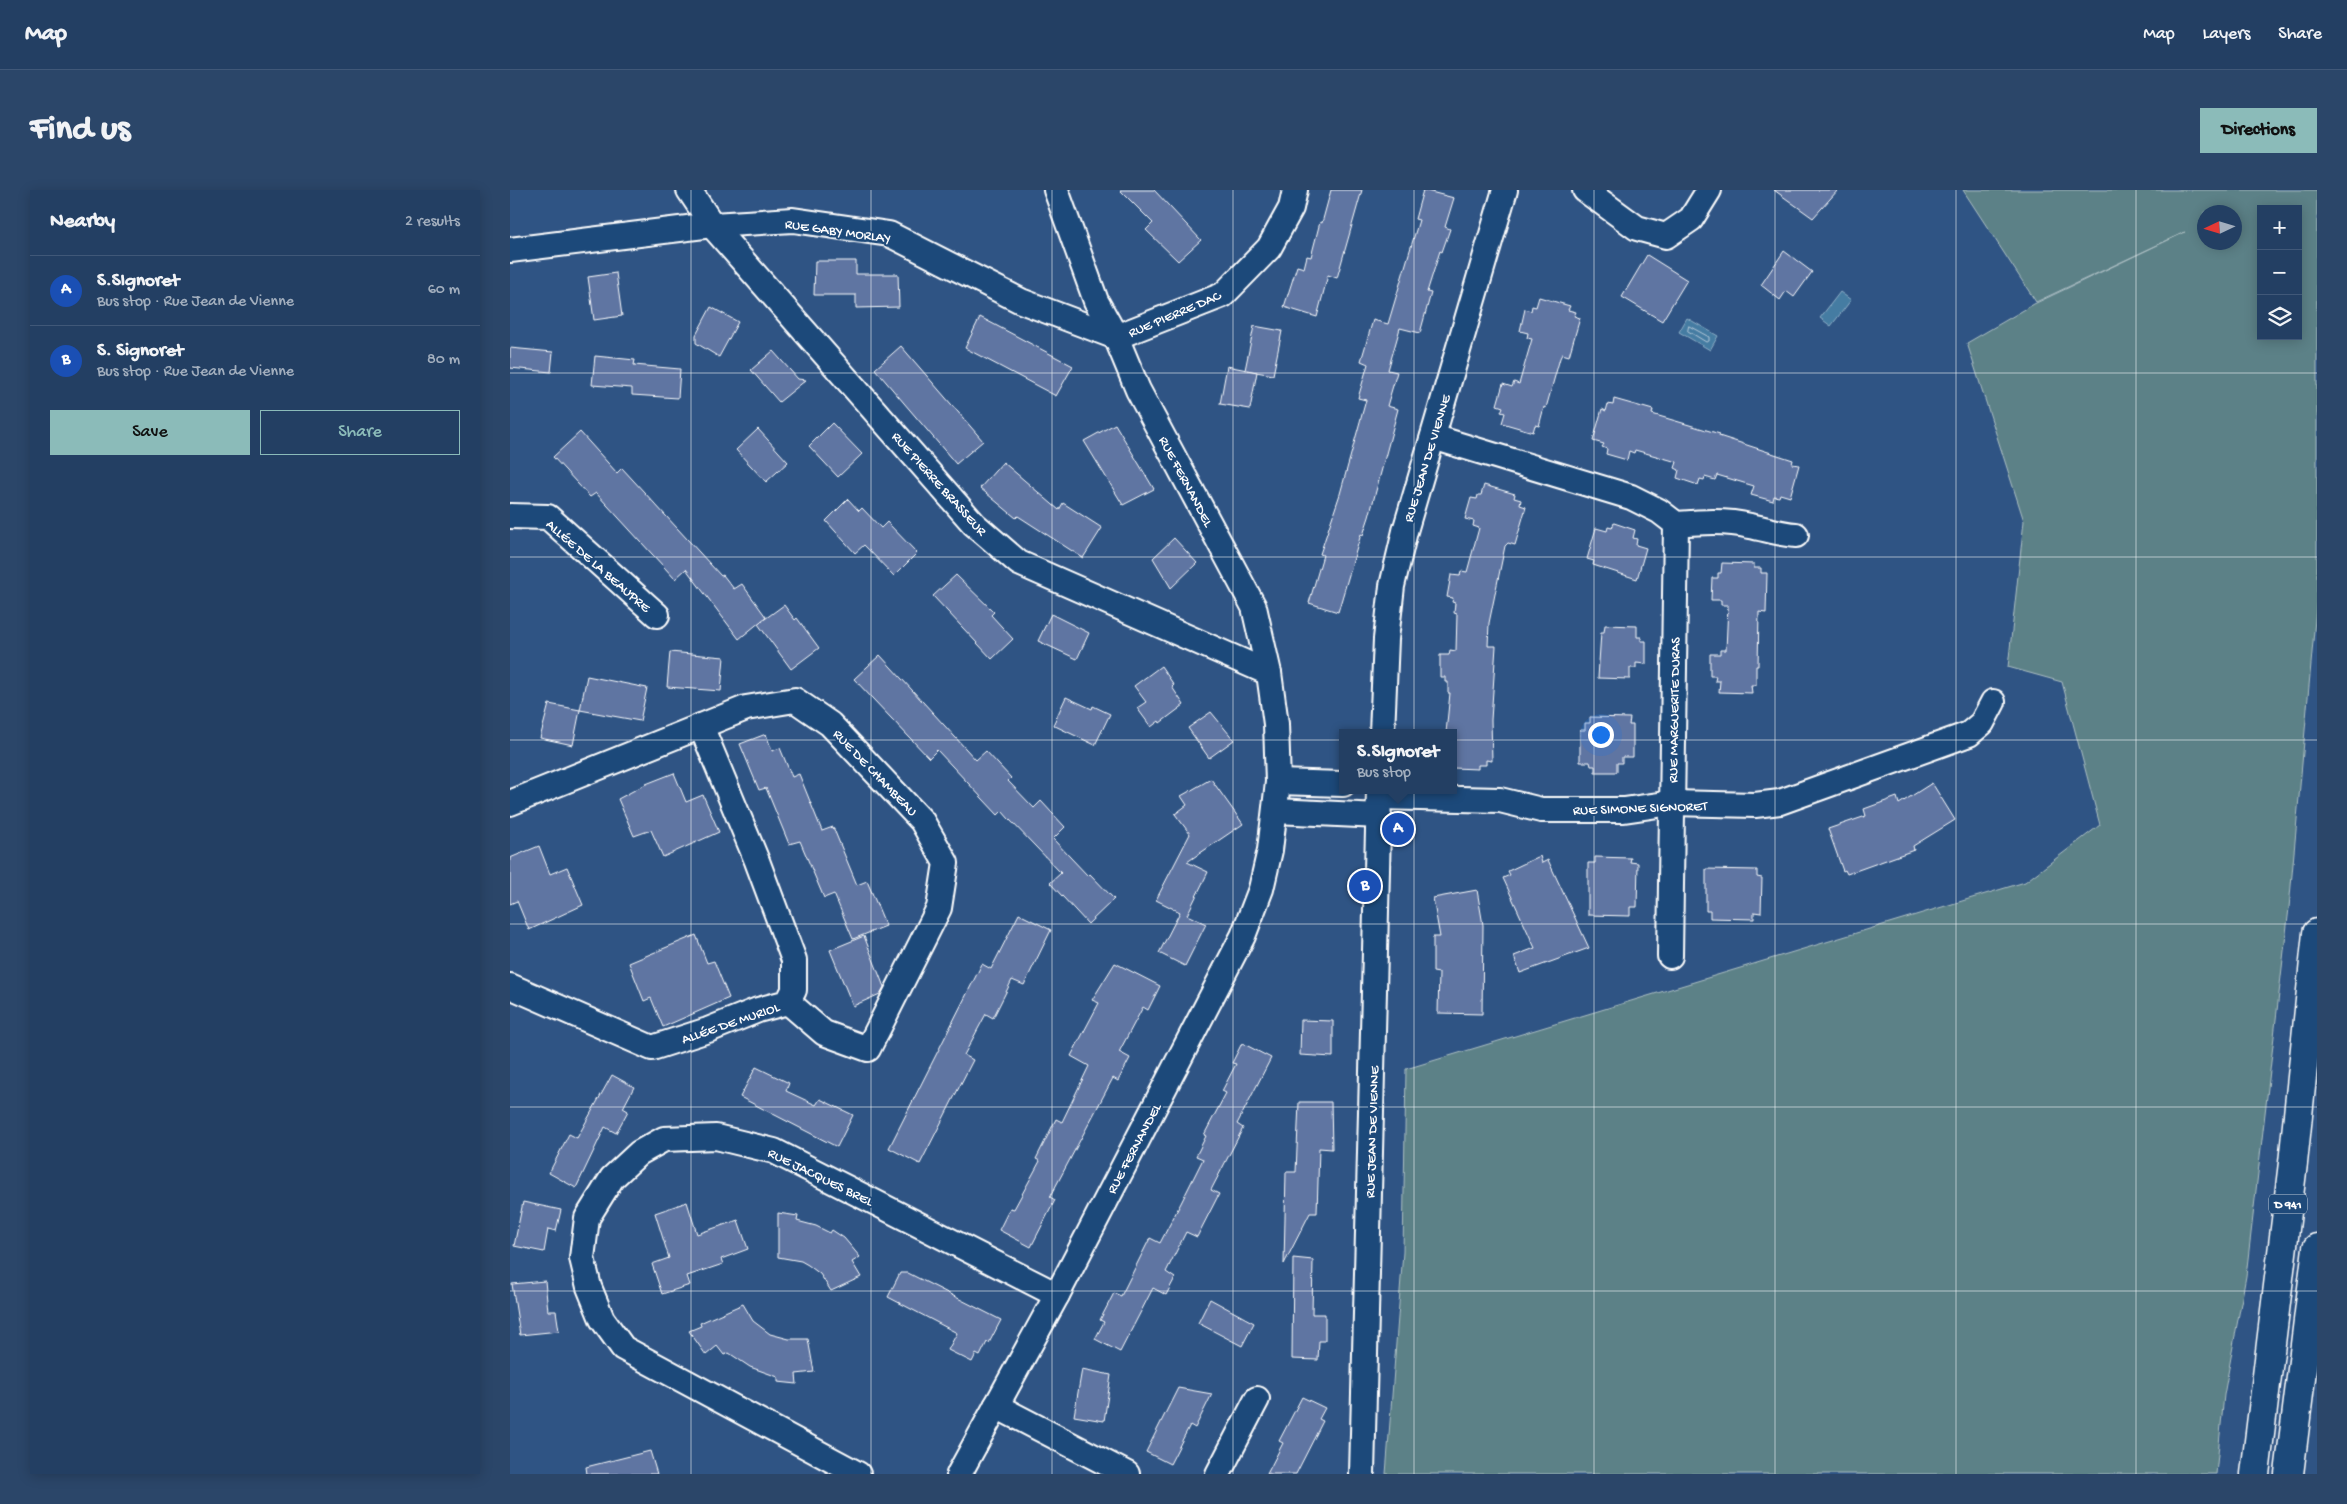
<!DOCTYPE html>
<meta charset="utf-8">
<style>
body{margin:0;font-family:"Gochi Hand",sans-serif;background:#2b4669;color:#f1f3f6}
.controls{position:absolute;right:15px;top:15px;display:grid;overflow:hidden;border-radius:0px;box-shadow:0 2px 12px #0003}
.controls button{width:45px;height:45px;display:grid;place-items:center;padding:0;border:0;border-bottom:1px solid #405878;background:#233f63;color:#f1f3f6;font:25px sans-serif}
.compass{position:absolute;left:1687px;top:15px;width:45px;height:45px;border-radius:50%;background:#233f63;box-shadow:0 2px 12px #0003;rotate:266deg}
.you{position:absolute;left:1090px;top:544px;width:18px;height:18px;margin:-12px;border:4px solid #fff;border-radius:50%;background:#1a73e8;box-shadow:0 0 0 8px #1a73e833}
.badge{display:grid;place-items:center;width:32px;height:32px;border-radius:50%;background:#8bbbb9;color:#fff;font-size:16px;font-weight:700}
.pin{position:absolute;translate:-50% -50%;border:2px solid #fff;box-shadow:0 1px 5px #0006}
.popup{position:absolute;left:829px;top:539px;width:118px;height:65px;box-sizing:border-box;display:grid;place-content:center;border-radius:0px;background:#233f63;filter:drop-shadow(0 1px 4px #0005);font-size:16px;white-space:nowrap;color:#a3afbe}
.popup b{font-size:19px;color:#f1f3f6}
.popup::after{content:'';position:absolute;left:50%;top:100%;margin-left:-10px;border:10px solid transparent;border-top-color:#233f63}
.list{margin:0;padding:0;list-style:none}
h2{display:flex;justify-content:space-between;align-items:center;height:65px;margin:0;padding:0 20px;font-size:21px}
h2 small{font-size:16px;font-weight:400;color:#a3afbe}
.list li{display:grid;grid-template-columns:32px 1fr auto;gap:15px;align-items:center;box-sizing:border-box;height:70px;padding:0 20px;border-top:1px solid #405878}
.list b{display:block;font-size:19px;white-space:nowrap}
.list p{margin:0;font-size:16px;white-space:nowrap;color:#a3afbe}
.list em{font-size:16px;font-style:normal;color:#a3afbe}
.actions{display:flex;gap:10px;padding:15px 20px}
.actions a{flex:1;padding:11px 0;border:1px solid #8bbbb9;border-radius:0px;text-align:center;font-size:18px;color:#8bbbb9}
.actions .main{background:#8bbbb9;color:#111}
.icon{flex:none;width:28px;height:28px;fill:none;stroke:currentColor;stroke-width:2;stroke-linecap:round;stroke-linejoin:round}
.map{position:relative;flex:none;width:1807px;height:1284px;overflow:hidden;border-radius:0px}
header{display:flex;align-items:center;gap:30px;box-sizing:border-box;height:70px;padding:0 25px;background:#233f63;border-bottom:1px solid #405878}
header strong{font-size:24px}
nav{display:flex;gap:28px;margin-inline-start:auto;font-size:18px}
.intro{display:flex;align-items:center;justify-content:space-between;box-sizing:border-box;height:120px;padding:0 30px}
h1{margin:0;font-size:35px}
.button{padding:12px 22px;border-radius:0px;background:#8bbbb9;color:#111;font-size:18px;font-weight:700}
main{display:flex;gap:30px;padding:0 30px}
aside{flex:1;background:#233f63;border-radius:0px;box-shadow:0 2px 12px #0003}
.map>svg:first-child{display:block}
</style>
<header>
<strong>Map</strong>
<nav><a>Map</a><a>Layers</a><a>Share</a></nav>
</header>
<div class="intro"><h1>Find us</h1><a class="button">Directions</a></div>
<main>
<aside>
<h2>Nearby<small>2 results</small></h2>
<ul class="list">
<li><span class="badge" style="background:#1a4fb4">A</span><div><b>S.SIgnoret</b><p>Bus stop · Rue Jean de Vienne</p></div><em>60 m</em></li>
<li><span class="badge" style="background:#1a4fb4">B</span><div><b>S. Signoret</b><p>Bus stop · Rue Jean de Vienne</p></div><em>80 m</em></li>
</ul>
<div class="actions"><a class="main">Save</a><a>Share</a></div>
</aside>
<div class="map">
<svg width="1807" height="1284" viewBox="0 0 1807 1284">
<rect width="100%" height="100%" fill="#2f5484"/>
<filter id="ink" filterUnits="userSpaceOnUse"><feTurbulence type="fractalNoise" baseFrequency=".02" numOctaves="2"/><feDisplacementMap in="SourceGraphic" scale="10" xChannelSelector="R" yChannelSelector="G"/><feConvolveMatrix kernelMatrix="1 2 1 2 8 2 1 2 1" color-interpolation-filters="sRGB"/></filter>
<g filter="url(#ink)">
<path fill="#5c8187" stroke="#aec0c3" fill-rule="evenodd" d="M1453,0H1807V407L1779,718L1736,1086L1714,1205L1706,1284H876L893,1062L896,879L1515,692L1590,635L1552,492L1498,477L1514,331L1457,153L1524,114L1675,42L1526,112ZM1751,19H1788V146H1751ZM1694,22H1724V52H1694Z"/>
<g fill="#457ba2" stroke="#8fb0c7">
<path d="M1330,102L1341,110L1321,136L1310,128Z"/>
<path d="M1177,128L1208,146L1200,160L1169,142Z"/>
</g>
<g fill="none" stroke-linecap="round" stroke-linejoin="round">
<path stroke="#b5cada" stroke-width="1" d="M1179,136L1199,147V151L1196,152L1178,141Z"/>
</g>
<g fill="#5f74a2" stroke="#fff">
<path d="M610,0H644L691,50L668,71L636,40L643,33Z"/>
<path d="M821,0H852L827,88L818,85L807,127L774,117L787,76L794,78L797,66L801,67L810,32L812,33Z"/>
<path d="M913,0L944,8L935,37L940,39L932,62L930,61L917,102L921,103L910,143L890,138L878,180L887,182L877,216L888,219L859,327L853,345L851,344L828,422L799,413L813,365L810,364L830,304L856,210L848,208L858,174L851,171L863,130L878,134L909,30L905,29Z"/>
<path d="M1264,0H1328L1303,28Z"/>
<path d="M1274,61L1302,82L1284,107L1276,101L1270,110L1251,95Z"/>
<path d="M1137,65L1177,90L1152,131L1112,107Z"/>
<path d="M305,71H346V84H388L389,117L346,118V105H304Z"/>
<path d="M106,83L112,126L84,130L78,87Z"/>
<path d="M1029,107L1060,116L1058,120L1066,122L1064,126L1070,128L1059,166L1052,164L1050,168L1036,218L1034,217L1029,236L1025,235L1023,242L992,233L995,223L991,222L993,217L987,215L993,194L1002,197L1004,192L1009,194L1022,149L1017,148L1018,143L1010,141L1015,119L1021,121L1022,116L1026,117Z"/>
<path d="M201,117L228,132L209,167L186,153V145Z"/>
<path d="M470,127L563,176L546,206L455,158Z"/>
<path d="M744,136L772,141L763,185L735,180Z"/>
<path d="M391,156L473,251L446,274L365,179Z"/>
<path d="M0,158L43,162L41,182L0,178Z"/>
<path d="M263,161L288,189L296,190L269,212L241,180Z"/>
<path d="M85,166L125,170L124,175L170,179L168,208L122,205V198L82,195Z"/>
<path d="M717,176L747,182L740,219L710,214Z"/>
<path d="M1104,209L1143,220L1142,224L1210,244L1209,246L1283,270L1282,274L1289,275L1280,307L1270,304L1269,307L1264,306L1263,311L1241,305L1244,296L1207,285L1205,290L1195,287L1194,290L1190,289L1188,295L1167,288L1169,280L1165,278L1167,272L1125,260L1124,263L1119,261L1117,270L1096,264L1097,259L1092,257L1094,254L1083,251L1092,219L1096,221L1098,214L1103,215Z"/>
<path d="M322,233L352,264L328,287L299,256Z"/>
<path d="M605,234L644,299L613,315L574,251Z"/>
<path d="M248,239L278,272L256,292L226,260Z"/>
<path d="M70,242L107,283L112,278L211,386L213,385L224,399L232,394L256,427L229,449L176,379L165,389L86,303L80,307L43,267Z"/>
<path d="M493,272L549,320L553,313L592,338L573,368L508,326L506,328L470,298Z"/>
<path d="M974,295L1005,304L1004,308L1011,310L1010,315L1016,317L1005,355L998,353L995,356L979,433L978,456H986L981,530L982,571L976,570V575H968V579L943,578V543H936L940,503H938V492H935V487H930V465H939L940,460L946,461L947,424L944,423L945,413L942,412L943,408L937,407L941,385L950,386L951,381L957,382L969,338L963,336L964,331L955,329L961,308L967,309L968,305H971Z"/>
<path d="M338,309L349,321L352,318L371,338L377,332L407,363L384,386L354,355L345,363L316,331Z"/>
<path d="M1104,333L1125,340L1123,348L1127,349L1126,355L1136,358L1127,389L1083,375L1084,371L1077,369L1086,338L1097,341L1098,337L1102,338Z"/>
<path d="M664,348L687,373L661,398L643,368Z"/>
<path d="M1212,373L1244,374V378H1251V383H1257L1256,423L1249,422L1248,476H1246V495H1241L1242,503L1209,502L1210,491H1205L1206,486H1200V464H1210V460H1216L1218,415H1211V410H1201L1202,388H1208V383H1211Z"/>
<path d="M446,385L484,422L481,425L503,449L482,469L423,406Z"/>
<path d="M274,415L285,430L287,428L309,458L281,479L248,434Z"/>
<path d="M541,424L579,443L567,469L528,451Z"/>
<path d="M1095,435L1127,436V447H1131V451H1136V474L1126,473V478H1120V489L1088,488L1091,442H1094Z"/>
<path d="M160,462L214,467L211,501L157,497Z"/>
<path d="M370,465L466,570L476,561L501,588L498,591L524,618L531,611L555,637L543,649L578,686L580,684L604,709L578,734L540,693L551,683L499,629L492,621L488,625L427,560L419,568L344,489Z"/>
<path d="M651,476L664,495L662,497L674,515L650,533L649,531L641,537L627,518L636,512L624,496Z"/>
<path d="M77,486L137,498L130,531L70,520Z"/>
<path d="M556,507L582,519L583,516L600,524L585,555L543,535Z"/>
<path d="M39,514L70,520L63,555L30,548Z"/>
<path d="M701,522L724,550L699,568L678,538Z"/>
<path d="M1080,527L1120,528L1119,535H1123V567H1112V573H1107V582H1085V576H1081L1080,572H1070V540H1075V533H1080Z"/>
<path d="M256,544L262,561L270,558L282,587L289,584L312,641L323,637L347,695L357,691L376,736L343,749L324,704L314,708L290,651L279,654L256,598L249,600L230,554Z"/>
<path d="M164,583L176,612L193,605L209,642L153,667L141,640L124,646L108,609L136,594Z"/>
<path d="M701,589L733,634L677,672L698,682L677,725L696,734L675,776L649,763L670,722L646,710L680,644L665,624L677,615L671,606Z"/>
<path d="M1422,593L1445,630L1403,656L1404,660L1337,684L1335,680L1333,681L1318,639L1356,626L1354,619L1387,607L1389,614Z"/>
<path d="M29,656L40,684L57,677L73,715L19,740L7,711L0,714V668Z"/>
<path d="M1030,666L1032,673L1038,670L1079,758L1010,783L1004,766L1025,758L993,688L1000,685L998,681Z"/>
<path d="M1085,667L1121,668L1120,672L1128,673L1127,717H1120V726L1078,725V673H1085Z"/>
<path d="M1196,679L1247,680V687L1252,688L1251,723L1244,722V729L1200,728V721H1196Z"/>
<path d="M967,700L973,735L972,824L928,823L929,783L923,782V747H930L923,708Z"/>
<path d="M509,724L541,740L514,795L502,790L483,828L476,824L454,865L463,870L410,974L379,958L472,774L481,779Z"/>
<path d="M186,745L197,773L204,771L219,808L153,837L141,808L134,811L119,773Z"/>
<path d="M354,746L374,797L370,804L343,816L320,760Z"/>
<path d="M605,773L650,796L638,820L633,817L609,862L620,868L608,891L603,888L540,1007L545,1010L521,1057L489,1040L500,1018L504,1019L530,971L526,969L546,929L552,932L579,876L561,866L589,813L582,810Z"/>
<path d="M791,830L823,831V867L790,865Z"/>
<path d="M732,853L761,868L727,934L733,938L701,1000L709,1004L687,1047L676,1042L656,1082L665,1088L656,1105L643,1098L610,1162L585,1149L594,1132L590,1130L604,1103L611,1106L640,1048L650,1053L671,1013L693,969L686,966L696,946L694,945L716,903L712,901L726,874L722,873Z"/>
<path d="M246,877L279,893L276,901L306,915L310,909L343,925L327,957L230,907Z"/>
<path d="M102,885L124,897L113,918L118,921L106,943L95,937L66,998L39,983L59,944L67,948Z"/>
<path d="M789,912H821L822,959L809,958L807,1023H800L774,1074L776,982H786Z"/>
<path d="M13,1012L51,1020L46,1041L38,1039L34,1062L4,1056Z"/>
<path d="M177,1012L187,1044L228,1030L238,1059L211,1069L213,1074L177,1086L180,1095L152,1104L142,1074L159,1068L145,1023Z"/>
<path d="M268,1023L288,1026L287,1031L306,1036L320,1043L322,1040L334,1048L350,1067L342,1072L351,1087L321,1101L310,1084L298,1075L291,1071L268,1067Z"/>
<path d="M783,1068L803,1070L802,1124H815V1151H809L808,1170L782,1169Z"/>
<path d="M390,1083H398L491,1130L479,1153L477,1152L470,1166L466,1164L462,1172L438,1160L447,1143L378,1107Z"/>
<path d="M35,1091L38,1121H46L49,1141L10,1145L2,1094Z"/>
<path d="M700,1109L744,1133L732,1156L688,1133Z"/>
<path d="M233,1114L243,1131L260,1144L279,1149H298L304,1182L286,1184L287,1194L268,1192V1187L240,1177L219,1163L214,1165L207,1156L196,1165L179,1141L191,1136L190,1133Z"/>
<path d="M572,1179L601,1185L594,1231L564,1226Z"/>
<path d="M668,1198L702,1204L685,1238L680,1235L660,1274L636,1262Z"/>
<path d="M792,1207L815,1218L809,1229L813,1231L786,1284H757L773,1253L769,1251Z"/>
<path d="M140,1261L147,1284H77L76,1277Z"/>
</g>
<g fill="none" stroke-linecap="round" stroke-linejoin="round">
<g stroke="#fff" stroke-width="28">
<g id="minor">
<path d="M179,0L205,39L464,334L509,373L759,483"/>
<path d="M1075,0L1127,38L1156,46L1181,29L1199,0"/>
<path d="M0,60L202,35L283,30L379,44L511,111L606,147L713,105L759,58L781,18L785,0"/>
<path d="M923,247L1121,307L1149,321L1166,334C1191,332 1216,330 1240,336C1256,339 1270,344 1286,345"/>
<path d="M0,326L38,327L147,425"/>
<path d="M872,543L876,449L882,396L895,341L995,0"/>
<path d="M768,592L833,594"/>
<path d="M869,607L990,610L1031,620H1114L1162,613L1245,615L1270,612L1459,544L1472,533L1483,512"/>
<path d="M0,613L236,518L285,510L320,534L412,631L436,673L429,718L358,859L314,843L278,812"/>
<path d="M766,621L869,626"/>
<path d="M1160,766L1166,334"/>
<path d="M0,796L142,858L198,840L248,820L278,812L284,800V770L247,671L191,536"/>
<path d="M486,1216L617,1284"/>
<path d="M348,1284L113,1158L92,1129L79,1097L72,1068L77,1028L102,988L129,963L154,949L206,947L264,961L547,1105"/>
<path d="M449,1284L547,1105L733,746L751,699L760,660L768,592L766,534L759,483L744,417L628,200L606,147L586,111L546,0"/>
<path d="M708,1284L747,1209"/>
<path d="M852,1284L869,600"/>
</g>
</g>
<g stroke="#fff" stroke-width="31">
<g id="trunk">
<path d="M1745,1284L1783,973L1807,743"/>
<path d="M1779,1284L1807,1058"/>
</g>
</g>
<use href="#minor" stroke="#1f4a7a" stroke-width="24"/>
<use href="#trunk" stroke="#1f4a7a" stroke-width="28"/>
</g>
</g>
<path fill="none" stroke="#fff" stroke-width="1" stroke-opacity="0.55" d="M181,0V1284M361,0V1284M542,0V1284M723,0V1284M904,0V1284M1084,0V1284M1265,0V1284M1446,0V1284M1626,0V1284M0,183H1807M0,367H1807M0,550H1807M0,734H1807M0,917H1807M0,1101H1807"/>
<g text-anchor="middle" stroke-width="4" stroke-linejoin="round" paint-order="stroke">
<rect fill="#1f4a7a" stroke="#bcc9d7" stroke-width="1" x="1759" y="1004.5" width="38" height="19" rx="4"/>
<g font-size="12" font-weight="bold" fill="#fff">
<text x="1778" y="1018">D 941</text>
</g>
<g font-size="14" fill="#fff" stroke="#1f4a7a">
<text transform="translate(328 40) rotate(8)" y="5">RUE GABY MORLAY</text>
<text transform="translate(664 123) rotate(-23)" y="5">RUE PIERRE DAC</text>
<text transform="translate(916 268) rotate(-73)" y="5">RUE JEAN DE VIENNE</text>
<text transform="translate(677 291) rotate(62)" y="5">RUE FERNANDEL</text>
<text transform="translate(430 293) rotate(48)" y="5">RUE PIERRE BRASSEUR</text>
<text transform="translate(89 375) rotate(41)" y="5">ALLÉE DE LA BEAUPRE</text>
<text transform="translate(1163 520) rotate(-89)" y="5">RUE MARGUERITE DURAS</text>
<text transform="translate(366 582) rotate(46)" y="5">RUE DE CHAMBEAU</text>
<text transform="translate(1130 617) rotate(-2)" y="5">RUE SIMONE SIGNORET</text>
<text transform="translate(220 832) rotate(-19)" y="5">ALLÉE DE MURIOL</text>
<text transform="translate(861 942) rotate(-88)" y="5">RUE JEAN DE VIENNE</text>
<text transform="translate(623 958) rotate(-62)" y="5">RUE FERNANDEL</text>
<text transform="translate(311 986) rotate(26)" y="5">RUE JACQUES BREL</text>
</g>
</g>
</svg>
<div class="controls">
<button>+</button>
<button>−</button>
<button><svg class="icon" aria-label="layers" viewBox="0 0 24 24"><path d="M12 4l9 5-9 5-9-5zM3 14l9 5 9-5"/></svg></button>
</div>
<svg class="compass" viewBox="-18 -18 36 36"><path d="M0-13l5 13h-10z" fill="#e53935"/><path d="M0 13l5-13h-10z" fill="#a3afbe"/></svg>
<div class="you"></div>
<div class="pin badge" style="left:888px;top:639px;background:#1a4fb4">A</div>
<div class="popup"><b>S.SIgnoret</b>Bus stop</div>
<div class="pin badge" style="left:855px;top:696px;background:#1a4fb4">B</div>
</div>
</main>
